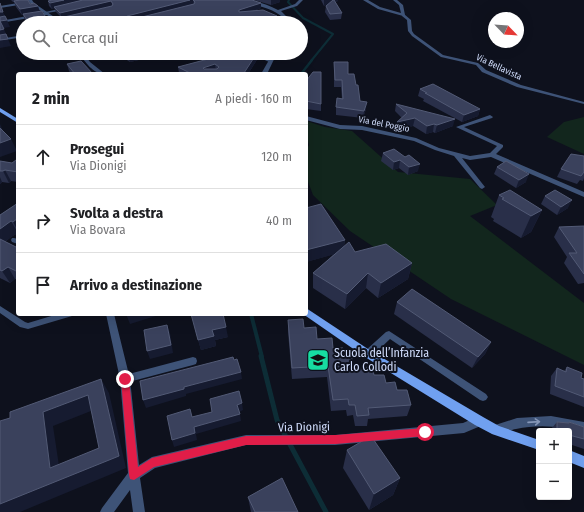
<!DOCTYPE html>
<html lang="it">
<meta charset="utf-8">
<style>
body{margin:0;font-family:"Fira Sans Condensed",sans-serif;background:#f2f2f2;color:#202124}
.controls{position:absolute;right:12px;bottom:12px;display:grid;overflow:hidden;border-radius:4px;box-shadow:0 4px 16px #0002}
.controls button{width:36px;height:36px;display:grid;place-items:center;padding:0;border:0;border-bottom:1px solid #e0e0e0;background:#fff;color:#202124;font:20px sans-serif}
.compass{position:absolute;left:488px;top:12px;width:36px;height:36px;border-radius:50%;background:#fff;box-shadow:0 4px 16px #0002;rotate:115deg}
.stop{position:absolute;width:12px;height:12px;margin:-9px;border:3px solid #e11d48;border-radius:50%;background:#fff}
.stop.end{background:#e11d48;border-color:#fff;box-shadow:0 1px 4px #0008}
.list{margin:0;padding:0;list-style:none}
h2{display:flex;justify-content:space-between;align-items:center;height:52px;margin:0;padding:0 16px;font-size:17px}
h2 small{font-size:13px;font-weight:400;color:#757577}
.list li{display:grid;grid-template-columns:26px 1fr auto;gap:12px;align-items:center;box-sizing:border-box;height:64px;padding:0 16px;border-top:1px solid #e0e0e0}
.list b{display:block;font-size:15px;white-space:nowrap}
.list p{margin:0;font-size:13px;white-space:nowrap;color:#757577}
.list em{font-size:13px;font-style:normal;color:#757577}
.icon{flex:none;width:22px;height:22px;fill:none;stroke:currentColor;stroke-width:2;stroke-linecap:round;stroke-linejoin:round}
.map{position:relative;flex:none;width:584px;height:512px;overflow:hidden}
.search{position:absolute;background:#fff;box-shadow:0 4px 16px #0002;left:16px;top:16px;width:292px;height:44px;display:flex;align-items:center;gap:10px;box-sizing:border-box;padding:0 14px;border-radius:22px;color:#757577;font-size:15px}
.panel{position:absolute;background:#fff;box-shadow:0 4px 16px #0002;left:16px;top:72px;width:292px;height:244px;border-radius:4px}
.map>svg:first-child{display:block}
</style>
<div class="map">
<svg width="584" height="512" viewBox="0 0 584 512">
<rect width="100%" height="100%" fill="#0e111d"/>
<g fill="#12261d">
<path d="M584,117V154L547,137L564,122Z"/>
<path d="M306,121L325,127L352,131L398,172L470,179L497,205L470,216L584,303V365L451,299L350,231L313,195L306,176V151L309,145L306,133Z"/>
</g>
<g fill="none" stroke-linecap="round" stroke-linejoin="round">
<path stroke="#0d2d36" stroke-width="2" d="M289,0L288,2L303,18L333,34L311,61"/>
<path stroke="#0d2d36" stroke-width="2.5" d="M301,74L312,60"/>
<path stroke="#0d2d36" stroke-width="4" d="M251,314L262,357"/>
<path stroke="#0d2d36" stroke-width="5" d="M261,356L277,420L326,512"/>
<g fill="#3e5377" fill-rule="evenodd">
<path d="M64,8L65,10L47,13L45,12Z"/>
<path d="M402,14H404L411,20L412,31L414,34L443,55L478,63L486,70L521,85L584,102V104L517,87L482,72L476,65L441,57L412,36L408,31L407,20L402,16Z"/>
<path d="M250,53H255L272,61L269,62Z"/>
<path d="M12,238H14L18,239V244L12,242L11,240Z"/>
<path d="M0,306L25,322L28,323L58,314H73L72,316L28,329L20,327L0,313Z"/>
<path d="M389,331L486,394L488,397L486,400L483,401L480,400L390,339L371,357L368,358L365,357L364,354L365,351L386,332Z"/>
<path d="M193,357L196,358L197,361L196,364L193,365L125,383L122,382L121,379L122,376L125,375Z"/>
</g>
<g fill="#3e5377" fill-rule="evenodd">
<path d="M28,0H32L34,3L63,23H58L47,15L0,23V21L44,13L32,5Z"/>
<path d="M241,0C254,0 267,4 278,10L295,4L299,0H303L297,6L281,11L287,17L291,23H287C276,6 257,8 241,0Z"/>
<path d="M363,0H368L380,7L401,13L399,5L393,0H397L403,5L405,15L403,16L378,9Z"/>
<path d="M24,2L25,4L0,8V6Z"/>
<path d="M23,35V37L0,41V39Z"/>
<path d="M79,53H83L90,62L105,74C93,74 85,62 79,53Z"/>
<path d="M273,53H277L267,74H261Z"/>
<path d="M490,115L493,117L492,118L464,127L503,145V147L496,154L584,192V197L491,157L470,160L462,158L485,187L482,189L480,188L454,156L435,150L414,141L362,130L340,129L306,120V116L340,125L362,126L416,138L439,148L470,156L490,153L497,146L456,127Z"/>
<path d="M106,314H114L130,379L139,465L152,457L246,435H335L463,423L479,416L483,417L484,421L483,425L464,433L335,445H246L155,468L140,478L145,512H133L130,490L114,512H100L102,508L128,473L120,379Z"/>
<path d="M551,416L584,422V432C562,426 538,424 516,429C509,430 499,436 492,434L491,430L492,426L517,418Z"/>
</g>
<g fill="#70a0f0" fill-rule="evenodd">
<path d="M0,108L18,119V123L0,112Z"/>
<path d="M306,308L371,351L483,417L499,426L539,440V450L492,434L475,425L365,357L303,314H306Z"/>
<path d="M569,450L584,456V468L569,462Z"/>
</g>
</g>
<g fill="#292f49">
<path d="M11,0H28L30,4L40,11L49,23H27L25,20L23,15H22L16,7L14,2H13Z"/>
<path d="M52,0H252L261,8L254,11L277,22L275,23H67L64,18H62L56,12L54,8L52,9L49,6L48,1Z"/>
<path d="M254,0H280V2L271,5Z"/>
<path d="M321,0H338V1L335,2L342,13L341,19L330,20L325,12L326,6L328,4L324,6Z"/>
<path d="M116,53H141L143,59L130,62Z"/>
<path d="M194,53H257L258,58L248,74H181L179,73L178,67L205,60Z"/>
<path d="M334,62L348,74L356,85L360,101L366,109L363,118L336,115V107L342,99L341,87H334Z"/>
<path d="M67,64L93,74H71L69,71Z"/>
<path d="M306,81L321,104V111L306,109Z"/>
<path d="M420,89L480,109L478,116L462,122L423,101L424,99L418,96Z"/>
<path d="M396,104L453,126L435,133L433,132L426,134L413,126L396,130L397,122L402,118L395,111Z"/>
<path d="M394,149L418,171L408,175L399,168L393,170L381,161L383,153Z"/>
<path d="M584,156V178L583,181L580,180L577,184L557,177L561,169Z"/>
<path d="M18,160V182L11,181L9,183L2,182L0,184V161L12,163Z"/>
<path d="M497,167L526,182L516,188L494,174Z"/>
<path d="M499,195L542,210L531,232L521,238L493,221L494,219L491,217Z"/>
<path d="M545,196L568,208L557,215L541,204Z"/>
<path d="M18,203V233L11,237L5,242L18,248V280L15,279L10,283L0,278V215Z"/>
<path d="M306,208L345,240L344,246L355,252L412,263L408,279L378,298L366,288L345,309L313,288V273L334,254L306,262Z"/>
<path d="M584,226V283L578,284L564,263L567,257L554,237L559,227Z"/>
<path d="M397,302L491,342L485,354L472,368L394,314Z"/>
<path d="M191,314L228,337L215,340L216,346L201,350Z"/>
<path d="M288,320L304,328L317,339L344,354L354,368L374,375L397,390L411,405L407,416L368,419L367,426H355L353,415L347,416L346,410L331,411L327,377L292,379L288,332Z"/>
<path d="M567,367L581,378L584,379V407L550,394L551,376L557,368L564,371Z"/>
<path d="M557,422L568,423L569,422L584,427V449L569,444V431H551V429Z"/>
<path d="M347,450L400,478L393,495L369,510L343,468Z"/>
<path d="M248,497L298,512H251Z"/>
</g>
<g fill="#161b30">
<path d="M64,0H89L54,7V8L52,9L50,3Z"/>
<path d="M190,0H193L194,5L129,22L126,18L127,16Z"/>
<path d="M271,0H280V2L271,5Z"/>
<path d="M324,0H338V1L324,6Z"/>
<path d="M111,1L113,7L64,17V18H62L60,13Z"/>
<path d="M261,3V8L239,16V10Z"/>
<path d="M38,6L40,12L22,15L20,9Z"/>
<path d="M0,12H3L6,18L0,20Z"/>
<path d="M277,16V22L275,23H265V20Z"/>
<path d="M7,20L10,27L3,28L0,21Z"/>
<path d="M4,29L7,36L0,37V30Z"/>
<path d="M8,39L11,46L0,48V40Z"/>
<path d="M139,53H141L143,59L130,62L128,56Z"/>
<path d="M257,53L258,58L248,74H241Z"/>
<path d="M215,64L216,71L203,74V68Z"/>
<path d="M367,102L366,109L363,118L364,111Z"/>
<path d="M480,109L478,116L462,122L464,115Z"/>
<path d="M415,118L413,126L396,130L397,122Z"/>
<path d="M455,119L453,126L435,133L437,125Z"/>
<path d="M0,124L4,133L0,134Z"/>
<path d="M434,124L433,132L426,134L427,126Z"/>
<path d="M11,139L17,151L0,157V143Z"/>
<path d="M400,160L399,168L393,170L394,162Z"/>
<path d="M420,164L418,171L408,175L409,167Z"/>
<path d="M5,170L11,181L9,183L3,171Z"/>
<path d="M529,174L526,182L516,188L519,180Z"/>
<path d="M0,177L2,182L0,184Z"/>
<path d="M572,200L568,208L557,215L561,207Z"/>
<path d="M542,210L531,232L521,238L531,216Z"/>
<path d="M18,218V231L13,222Z"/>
<path d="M11,221L18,233L11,237L0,246V229Z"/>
<path d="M345,240L343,252L306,262V250Z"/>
<path d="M412,263L408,279L378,298L381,283Z"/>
<path d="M8,267L15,279L10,283L2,271Z"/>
<path d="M368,273L366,288L345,309L347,294Z"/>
<path d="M126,314H162L130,324Z"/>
<path d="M167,325L170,333L173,353L150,359L147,351Z"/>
<path d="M226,327L228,337L215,340L216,346L201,350L198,340L212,330Z"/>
<path d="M491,342L485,354L472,368L478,357Z"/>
<path d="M241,372L242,379L186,394V396L146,408L143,400L184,387Z"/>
<path d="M101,379L109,393L126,468L20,512H0V504L50,468L43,412L88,395L96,409L53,426L61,479L119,456Z"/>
<path d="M242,403L243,410L239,412L237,405Z"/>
<path d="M240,414L241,421L196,434L197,440L174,447L172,440L194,427Z"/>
<path d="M400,478L393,495L369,510L374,494Z"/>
</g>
<g fill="#3a415c" stroke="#525a75" fill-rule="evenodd">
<path d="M20,0H28L30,4L34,3L38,6L20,9L14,1Z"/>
<path d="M52,0H64L50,3L48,1Z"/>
<path d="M83,0H190L127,16L126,18L134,19L194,4L195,2L193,0H252L261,3L239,10V12L263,10L277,16L265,20L275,22L272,23H71L64,17L112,6L113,4L111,1L60,13L54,7Z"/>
<path d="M333,0H334L342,13L330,14L326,6Z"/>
<path d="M0,3L3,12H0Z"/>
<path d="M42,11L49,23H29L23,14Z"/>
<path d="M5,16L7,20L0,21L4,29L0,30V17Z"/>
<path d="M6,34L8,39L0,40V35Z"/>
<path d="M123,53H139L128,56Z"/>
<path d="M203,53H257L244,73L241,74H192L178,67L212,58ZM215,64L219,67L217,69H204L203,68Z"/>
<path d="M81,61L93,74H75L67,64Z"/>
<path d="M334,62H348V74H354L356,85H358L360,101L367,102L364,111L336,107L337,98L343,99L342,80H335Z"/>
<path d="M313,72H321V104L306,101V81Z"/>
<path d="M433,84L480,109L464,115L425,93H427L420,89Z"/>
<path d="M396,104L455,119L437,125L434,124L427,126L415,118L397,122L407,113Z"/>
<path d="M0,128L11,139L0,143Z"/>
<path d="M394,149L405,157L409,155L420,164L409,167L400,160L394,162L383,153Z"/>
<path d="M571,154L584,156V172L581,176L561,169Z"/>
<path d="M16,160H18V172L5,170L3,171H0V161L12,163Z"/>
<path d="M506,161L529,174L519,180L497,167Z"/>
<path d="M510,190L542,210L531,216L502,199L504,198L499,195Z"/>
<path d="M555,190L572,200L561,207L545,196Z"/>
<path d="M18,203V218L13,222L11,221L0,229V215Z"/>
<path d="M321,204L345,240L306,250V208Z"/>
<path d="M584,226V274L569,253H577L559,227Z"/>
<path d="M0,239L18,248V272L8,267L2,271L0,270Z"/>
<path d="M349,242L355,252L386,244L412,263L381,283L368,273L347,294L313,273Z"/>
<path d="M412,289L491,342L478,357L397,302Z"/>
<path d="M191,314H223L226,327L212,330L214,336L198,340Z"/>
<path d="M303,319L304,328L316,327L317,339L332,338L333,348H343L344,354H351L354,368L372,367L374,375H384L386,383L395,382L397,390H407L411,405L368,408L369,415L357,416L355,405H349L348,399L333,400L328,366L292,368L288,320Z"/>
<path d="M167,325L171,345L147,351L144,330Z"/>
<path d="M233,357L234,360L237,359L241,372L184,387V389L143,400L140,381Z"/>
<path d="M567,367L582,373L581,378L584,379V397L555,386L557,368L566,372Z"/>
<path d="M101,379L119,456L0,504V421L10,418V412ZM88,395L99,448L50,468L43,412Z"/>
<path d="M239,391L242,403L237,405L240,414L194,427L195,433L172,440L167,416L190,409L192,417L212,412L210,399Z"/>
<path d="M557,422L569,423V422L584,427V439L569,435V431H557Z"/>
<path d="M371,436L400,478L374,494L347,450Z"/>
<path d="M282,478L298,512H255L248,497Z"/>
</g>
<defs><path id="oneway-shaft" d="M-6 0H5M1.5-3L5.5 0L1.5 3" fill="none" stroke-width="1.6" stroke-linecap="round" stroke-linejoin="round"/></defs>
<use stroke="#8697b8" href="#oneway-shaft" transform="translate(534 422) rotate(-4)"/>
<path fill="#e11d48" d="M125,375L129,379L138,467L152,458L246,436L336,435L425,428L429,429L430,432L429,435L425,436L336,444L246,445L154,467L134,480L130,479L129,475L121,379Z"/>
<defs>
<g id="school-square" transform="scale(1.15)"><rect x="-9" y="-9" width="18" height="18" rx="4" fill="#17dda1" stroke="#0e111d"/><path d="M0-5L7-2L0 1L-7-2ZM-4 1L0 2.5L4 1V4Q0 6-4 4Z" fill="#111"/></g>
</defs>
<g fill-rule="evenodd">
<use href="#school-square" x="318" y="360"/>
</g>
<g text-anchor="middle" stroke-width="4" stroke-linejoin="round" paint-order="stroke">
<g font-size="9" fill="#cfdbfa" stroke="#0e111d">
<text transform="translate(499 67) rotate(25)" y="3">Via Bellavista</text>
<text transform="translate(384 124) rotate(11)" y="3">Via del Poggio</text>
</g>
<g font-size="12" fill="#cfdbfa" stroke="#0e111d" text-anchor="start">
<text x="334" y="357">Scuola dell’Infanzia<tspan x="334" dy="14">Carlo Collodi</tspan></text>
</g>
<g font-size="12" fill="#cfdbfa" stroke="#0e111d">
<text transform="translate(304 427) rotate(-1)" y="4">Via Dionigi</text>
</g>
</g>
</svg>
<div class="controls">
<button>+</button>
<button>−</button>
</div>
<svg class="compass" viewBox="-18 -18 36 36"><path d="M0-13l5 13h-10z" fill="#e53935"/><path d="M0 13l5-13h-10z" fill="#757577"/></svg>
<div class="stop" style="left:425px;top:432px"></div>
<div class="stop end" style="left:125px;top:379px"></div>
<div class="search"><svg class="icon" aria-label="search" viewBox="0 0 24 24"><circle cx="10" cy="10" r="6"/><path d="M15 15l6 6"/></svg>Cerca qui</div>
<section class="panel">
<h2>2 min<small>A piedi · 160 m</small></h2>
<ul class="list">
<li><svg class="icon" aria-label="ahead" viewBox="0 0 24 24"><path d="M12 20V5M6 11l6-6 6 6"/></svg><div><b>Prosegui</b><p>Via Dionigi</p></div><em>120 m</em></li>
<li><svg class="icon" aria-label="right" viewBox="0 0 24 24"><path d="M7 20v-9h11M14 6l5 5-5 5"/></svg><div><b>Svolta a destra</b><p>Via Bovara</p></div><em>40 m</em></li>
<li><svg class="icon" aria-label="arrive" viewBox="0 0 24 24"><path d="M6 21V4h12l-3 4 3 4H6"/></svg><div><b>Arrivo a destinazione</b></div></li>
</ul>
</section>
</div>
